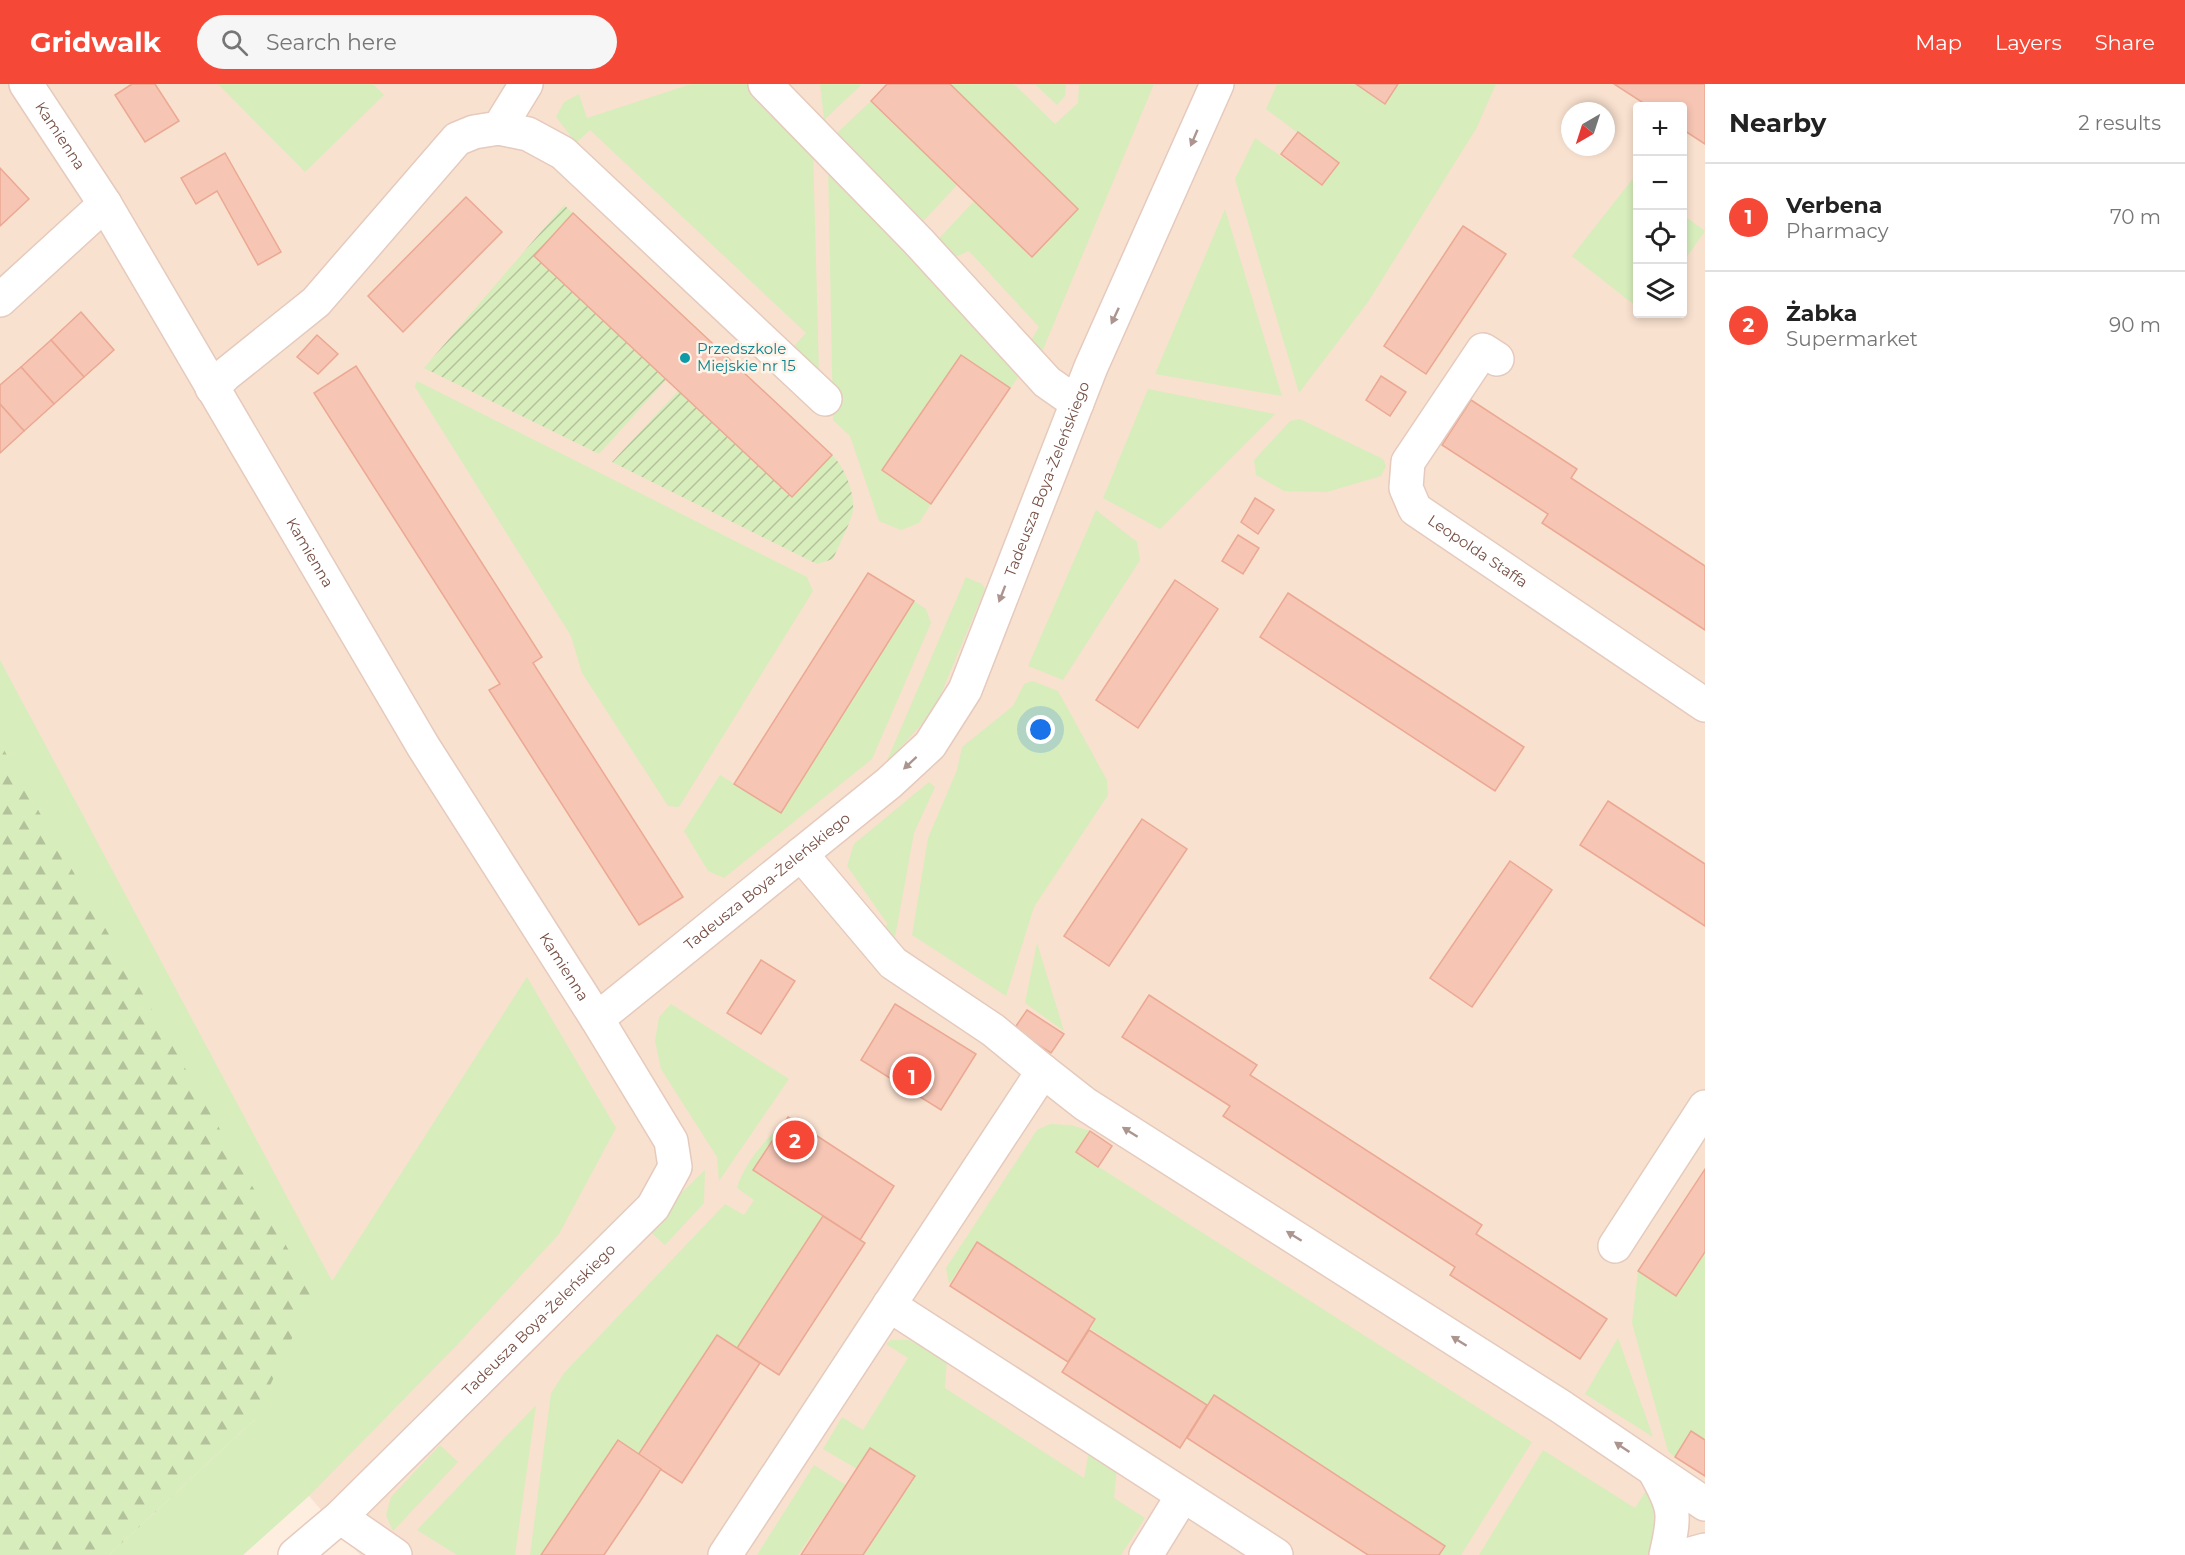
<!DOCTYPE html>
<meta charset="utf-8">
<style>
body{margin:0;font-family:Montserrat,sans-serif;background:#f6f6f6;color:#222}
.controls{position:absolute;right:18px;top:18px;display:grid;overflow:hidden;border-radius:6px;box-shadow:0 3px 9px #0003}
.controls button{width:54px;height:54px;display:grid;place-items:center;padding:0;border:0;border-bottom:2px solid #e0e0e0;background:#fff;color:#222;font:30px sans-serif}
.compass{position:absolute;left:1561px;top:18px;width:54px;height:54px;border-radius:50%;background:#fff;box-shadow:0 3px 9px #0003;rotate:219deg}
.you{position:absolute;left:1041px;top:646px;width:21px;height:21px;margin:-15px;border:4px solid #fff;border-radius:50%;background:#1a73e8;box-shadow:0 0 0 9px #1a73e833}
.badge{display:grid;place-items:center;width:39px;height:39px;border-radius:50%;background:#f54837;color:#fff;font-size:20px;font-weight:700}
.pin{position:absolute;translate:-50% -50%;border:3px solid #fff;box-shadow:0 2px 6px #0006}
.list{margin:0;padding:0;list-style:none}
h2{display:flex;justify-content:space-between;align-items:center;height:78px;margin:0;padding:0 24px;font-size:26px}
h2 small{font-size:20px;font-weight:400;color:#767676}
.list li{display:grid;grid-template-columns:39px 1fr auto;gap:18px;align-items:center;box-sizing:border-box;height:108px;padding:0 24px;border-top:2px solid #e0e0e0}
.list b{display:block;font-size:22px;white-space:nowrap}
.list p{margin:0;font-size:20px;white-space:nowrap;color:#767676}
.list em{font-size:20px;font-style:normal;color:#767676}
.icon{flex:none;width:33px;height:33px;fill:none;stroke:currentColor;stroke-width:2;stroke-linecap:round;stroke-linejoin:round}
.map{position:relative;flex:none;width:1705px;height:1471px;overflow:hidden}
header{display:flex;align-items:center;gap:36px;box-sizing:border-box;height:84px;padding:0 30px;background:#f54837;color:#fff}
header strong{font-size:28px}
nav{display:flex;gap:33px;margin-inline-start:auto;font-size:21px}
.search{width:420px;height:54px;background:#f6f6f6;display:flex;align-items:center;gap:15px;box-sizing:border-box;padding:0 21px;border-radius:33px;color:#767676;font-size:22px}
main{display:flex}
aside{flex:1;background:#fff}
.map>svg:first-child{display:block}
</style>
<header>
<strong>Gridwalk</strong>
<div class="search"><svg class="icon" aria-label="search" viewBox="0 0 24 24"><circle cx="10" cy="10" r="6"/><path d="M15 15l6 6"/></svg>Search here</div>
<nav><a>Map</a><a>Layers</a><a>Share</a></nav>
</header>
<main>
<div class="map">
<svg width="1705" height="1471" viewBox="0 0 1705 1471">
<defs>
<pattern id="forest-firs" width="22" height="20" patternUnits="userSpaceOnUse" patternTransform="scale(1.5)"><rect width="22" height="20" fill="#d7edbc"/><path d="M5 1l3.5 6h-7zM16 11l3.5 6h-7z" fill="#b3c29a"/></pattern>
<pattern id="garden-furrows" width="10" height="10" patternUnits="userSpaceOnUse" patternTransform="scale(1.5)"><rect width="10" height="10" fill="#d7edbc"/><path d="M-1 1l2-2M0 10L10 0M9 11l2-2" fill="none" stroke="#b3c29a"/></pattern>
</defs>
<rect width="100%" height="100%" fill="#feeedf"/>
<path fill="#f9e1cf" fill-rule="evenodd" d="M0,0H1705V1471H360L309,1412L313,1209L0,659ZM1638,22H1682V230H1638ZM1570,27H1606V63H1570Z"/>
<g fill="#d7edbc">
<path d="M218,0H373L384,11L305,88Z"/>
<path d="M691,0H751L813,66L819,289L793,263L806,249L590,46L576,59L556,33L564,18L579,10L587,34Z"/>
<path d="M820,0H862L824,36Z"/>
<path d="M950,0H1014L1055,40L1078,19L1079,0H1154L1039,275L1026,265L1039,243L969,167L944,178L932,162L974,117L1032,173L1078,125Z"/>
<path d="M1035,0H1066L1065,12L1057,21Z"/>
<path d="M1277,0H1356L1385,19L1398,0H1496L1476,45L1368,218L1299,309L1235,95L1255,54L1322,101L1338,79L1266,25Z"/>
<path d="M871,17L958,100L916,145L836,50Z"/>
<path d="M828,81L1020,291L1010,304L961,271L883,386L931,420L919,439L901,446L879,437L850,352L833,336Z"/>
<path d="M1635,92L1638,94L1637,223L1572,172Z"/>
<path d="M1225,125L1282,312L1155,290Z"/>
<path d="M1682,130L1705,147L1683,178H1682Z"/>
<path d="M417,297L807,493L813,507L679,723L668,722L582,589L571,552L415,303Z"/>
<path d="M1148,305L1275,330L1160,445L1103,414Z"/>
<path d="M1300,335L1383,375L1386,382L1381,392L1327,408L1284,407L1256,391L1254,376L1290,337Z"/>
<path d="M1096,426L1137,458L1140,476L1063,596L1028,582Z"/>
<path d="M966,493L982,500L985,505L938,617L921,641L886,679Z"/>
<path d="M914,517L926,525L931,539L872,675L724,794L708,787L684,747L720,691L781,729Z"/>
<path d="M0,576L332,1197L527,893L616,1044L559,1150L458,1260L309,1412L243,1471H109L254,1336L8,674L0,659Z"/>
<path d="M1033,597L1058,607L1107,696L1108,711L1034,823L1006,912L912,851L928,754L957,686L962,663L1013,622L1024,600Z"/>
<path d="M929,698L935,703L914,749L895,853L885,849L887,839L847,782L854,760Z"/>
<path d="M1037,859L1064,947L1025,919Z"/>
<path d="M671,920L789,995L719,1097L717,1073L661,985L655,957L659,933Z"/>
<path d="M788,1033L753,1086L823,1132L737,1264L717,1251L638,1371L618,1356L541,1471H530L551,1309L564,1289L725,1120L744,1131L754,1116L737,1104C745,1076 768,1054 788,1033Z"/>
<path d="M1050,1040L1071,1041L1090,1047L1077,1069L1532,1358L1461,1471H1439L1445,1462L1214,1312L1207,1321L1089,1244L1095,1234L977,1158L949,1200L946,1184L1037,1046Z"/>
<path d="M705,1086L704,1119L665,1161L646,1144Z"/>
<path d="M1705,1168V1356L1691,1347L1675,1373L1668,1367L1632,1239L1638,1187L1676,1212Z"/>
<path d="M1618,1254L1653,1353L1585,1310Z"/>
<path d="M891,1256H909L947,1276L945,1304L1084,1394L1089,1367L1117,1384L1114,1414L1145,1434L1121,1471H864L915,1392L870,1364L857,1385L823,1365L842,1333L863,1346L908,1274L886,1260Z"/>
<path d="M536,1321L515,1471H457L417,1446Z"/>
<path d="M440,1361L458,1378L393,1447L386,1431L391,1413Z"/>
<path d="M1543,1366L1635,1424L1649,1402L1662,1438L1648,1471H1479Z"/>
<path d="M814,1381L846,1401L798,1471H757Z"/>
</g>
<path fill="url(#forest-firs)" d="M0,659L313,1209L254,1336L109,1471H0Z"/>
<g fill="url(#garden-furrows)">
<path d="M564,121L573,129L534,172L666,296L599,370L424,284Z"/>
<path d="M678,307L792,413L832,371C845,383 857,413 852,431C847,446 839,461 833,475L817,480L612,378Z"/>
</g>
<g fill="#f6c5b4" stroke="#eba892" stroke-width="1.5">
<path d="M132,0H155L179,37L145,58L115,11Z"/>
<path d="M887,0H950L1078,125L1032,173L871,17Z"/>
<path d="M1356,0H1398L1385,20Z"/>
<path d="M1614,0H1705V60L1682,45V22H1648Z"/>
<path d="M1298,48L1339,79L1322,101L1281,70Z"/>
<path d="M225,69L281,168L258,181L217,107L196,120L181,94Z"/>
<path d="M0,84L29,115L0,142Z"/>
<path d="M466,113L502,148L403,248L368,212Z"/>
<path d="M573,129L832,371L792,413L534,172Z"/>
<path d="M1463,142L1506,170L1426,290L1384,262Z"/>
<path d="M81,228L114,266L84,293L51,256Z"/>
<path d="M317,251L338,270L318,290L297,273Z"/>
<path d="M51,256L84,293L54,320L21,283Z"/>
<path d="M961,271L1010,304L931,420L882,386Z"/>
<path d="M356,282L542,573L533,579L683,813L639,841L489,606L500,600L314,309Z"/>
<path d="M21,283L54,320L24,347L0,320V301Z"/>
<path d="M1381,292L1406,308L1390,332L1366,316Z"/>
<path d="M1471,316L1577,385L1571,394L1705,482V546L1542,439L1548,430L1442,361Z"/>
<path d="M0,320L24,347L0,369Z"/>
<path d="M1255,414L1274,426L1258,450L1241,438Z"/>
<path d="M1238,451L1259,464L1243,490L1222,477Z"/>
<path d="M868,489L914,517L781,729L734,700Z"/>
<path d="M1175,496L1218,525L1138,644L1096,616Z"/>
<path d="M1288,509L1524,663L1495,707L1260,553Z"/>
<path d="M1608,717L1705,780V842L1580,761Z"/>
<path d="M1142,735L1187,765L1109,882L1064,852Z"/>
<path d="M1510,777L1552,806L1472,923L1430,894Z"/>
<path d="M761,876L795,897L761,950L727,929Z"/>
<path d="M1149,911L1257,981L1250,991L1482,1141L1476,1150L1607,1235L1580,1275L1450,1191L1455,1183L1223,1032L1230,1022L1122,953Z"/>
<path d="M895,920L976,970L941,1026L861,976Z"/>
<path d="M1027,926L1064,950L1051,969L1014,945Z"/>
<path d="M788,1033L894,1102L860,1156L753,1086Z"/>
<path d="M1090,1047L1112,1062L1098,1083L1076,1068Z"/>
<path d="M1705,1085V1168L1676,1212L1638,1187Z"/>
<path d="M823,1132L865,1159L779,1291L737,1264Z"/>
<path d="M977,1158L1095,1235L1068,1278L950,1202Z"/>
<path d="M1089,1246L1207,1321L1180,1364L1062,1288Z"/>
<path d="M717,1251L760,1279L682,1399L638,1371Z"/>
<path d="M1214,1311L1445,1462L1439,1471H1368L1187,1354Z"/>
<path d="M1691,1347L1705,1356V1392L1675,1373Z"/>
<path d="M618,1356L661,1385L641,1416L604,1471H541Z"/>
<path d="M870,1364L915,1392L863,1471H801Z"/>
</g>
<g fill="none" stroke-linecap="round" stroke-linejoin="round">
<g stroke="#e5cabd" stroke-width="36">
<g id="minor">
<path id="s1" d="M26,0L105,120L423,662L597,935"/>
<path d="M765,0L918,157L1047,298L1077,319"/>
<path d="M499,44L528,50L563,69L825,315"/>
<path d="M0,216L105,120"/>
<path id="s2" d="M1497,275L1483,266L1408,378L1406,404L1415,425L1705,621"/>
<path d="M212,304L225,291L316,218L457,55L474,48L499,44L526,0"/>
<path d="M801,770L893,879L993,946L1043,987"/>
<path d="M1615,1162L1705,1023"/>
<path d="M889,1221L1276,1471"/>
<path d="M1654,1386C1675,1423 1676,1429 1666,1471"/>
<path d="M340,1433L395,1471"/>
<path id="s3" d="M295,1471L340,1433L653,1123L675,1083L671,1057L597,935L889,699L930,661L965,606L1091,283L1217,0"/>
<path d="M725,1471L1043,987L1085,1020L1560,1322L1705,1420"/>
<path d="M1146,1471L1183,1411"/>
<path d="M1687,1471L1705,1466"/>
</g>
</g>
<use href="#minor" stroke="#fff" stroke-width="33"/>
</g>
<defs><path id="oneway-solid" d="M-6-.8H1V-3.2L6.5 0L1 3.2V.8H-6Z" transform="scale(1.5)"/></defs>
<g fill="#ad958f">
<use href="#oneway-solid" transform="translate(1194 54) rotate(113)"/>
<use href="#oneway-solid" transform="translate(1115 232) rotate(115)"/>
<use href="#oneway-solid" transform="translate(1002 510) rotate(111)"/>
<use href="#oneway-solid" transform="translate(910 679) rotate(137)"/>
<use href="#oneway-solid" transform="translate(1130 1048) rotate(-148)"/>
<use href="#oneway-solid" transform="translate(1294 1152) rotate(-148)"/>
<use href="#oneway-solid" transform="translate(1459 1257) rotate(-148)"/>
<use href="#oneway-solid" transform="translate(1622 1363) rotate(-146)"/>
</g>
<circle fill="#0f9aa8" stroke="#fff2e7" stroke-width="2" cx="685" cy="274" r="6"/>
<g text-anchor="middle" stroke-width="5" stroke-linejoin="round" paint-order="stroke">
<g font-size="15" fill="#774f44" stroke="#fff2e7">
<text dy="5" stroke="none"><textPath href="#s1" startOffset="62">Kamienna</textPath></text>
<text dy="5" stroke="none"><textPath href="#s3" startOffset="1437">Tadeusza Boya-Żeleńskiego</textPath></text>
<text dy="5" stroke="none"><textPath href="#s2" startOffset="276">Leopolda Staffa</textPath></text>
<text dy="5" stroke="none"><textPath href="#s1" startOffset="548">Kamienna</textPath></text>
<text dy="5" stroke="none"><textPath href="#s3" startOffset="933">Tadeusza Boya-Żeleńskiego</textPath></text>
<text dy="5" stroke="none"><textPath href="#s1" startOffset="1034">Kamienna</textPath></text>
<text dy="5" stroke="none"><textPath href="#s3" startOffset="339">Tadeusza Boya-Żeleńskiego</textPath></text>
</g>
<g font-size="15" fill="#0d838f" stroke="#fff2e7" text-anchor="start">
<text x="697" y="270">Przedszkole<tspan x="697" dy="17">Miejskie nr 15</tspan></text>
</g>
</g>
</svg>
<div class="controls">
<button>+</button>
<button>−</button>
<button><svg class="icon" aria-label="locate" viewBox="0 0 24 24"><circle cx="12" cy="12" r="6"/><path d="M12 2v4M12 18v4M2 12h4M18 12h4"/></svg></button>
<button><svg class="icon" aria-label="layers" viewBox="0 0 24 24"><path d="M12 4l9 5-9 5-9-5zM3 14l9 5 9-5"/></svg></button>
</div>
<svg class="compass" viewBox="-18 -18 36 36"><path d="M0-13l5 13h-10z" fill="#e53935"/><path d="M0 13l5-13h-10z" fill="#767676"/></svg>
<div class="you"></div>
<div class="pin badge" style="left:912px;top:992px">1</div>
<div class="pin badge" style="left:795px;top:1056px">2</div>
</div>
<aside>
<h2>Nearby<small>2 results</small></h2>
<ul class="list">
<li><span class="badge">1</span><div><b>Verbena</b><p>Pharmacy</p></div><em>70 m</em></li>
<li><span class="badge">2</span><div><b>Żabka</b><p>Supermarket</p></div><em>90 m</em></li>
</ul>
</aside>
</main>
